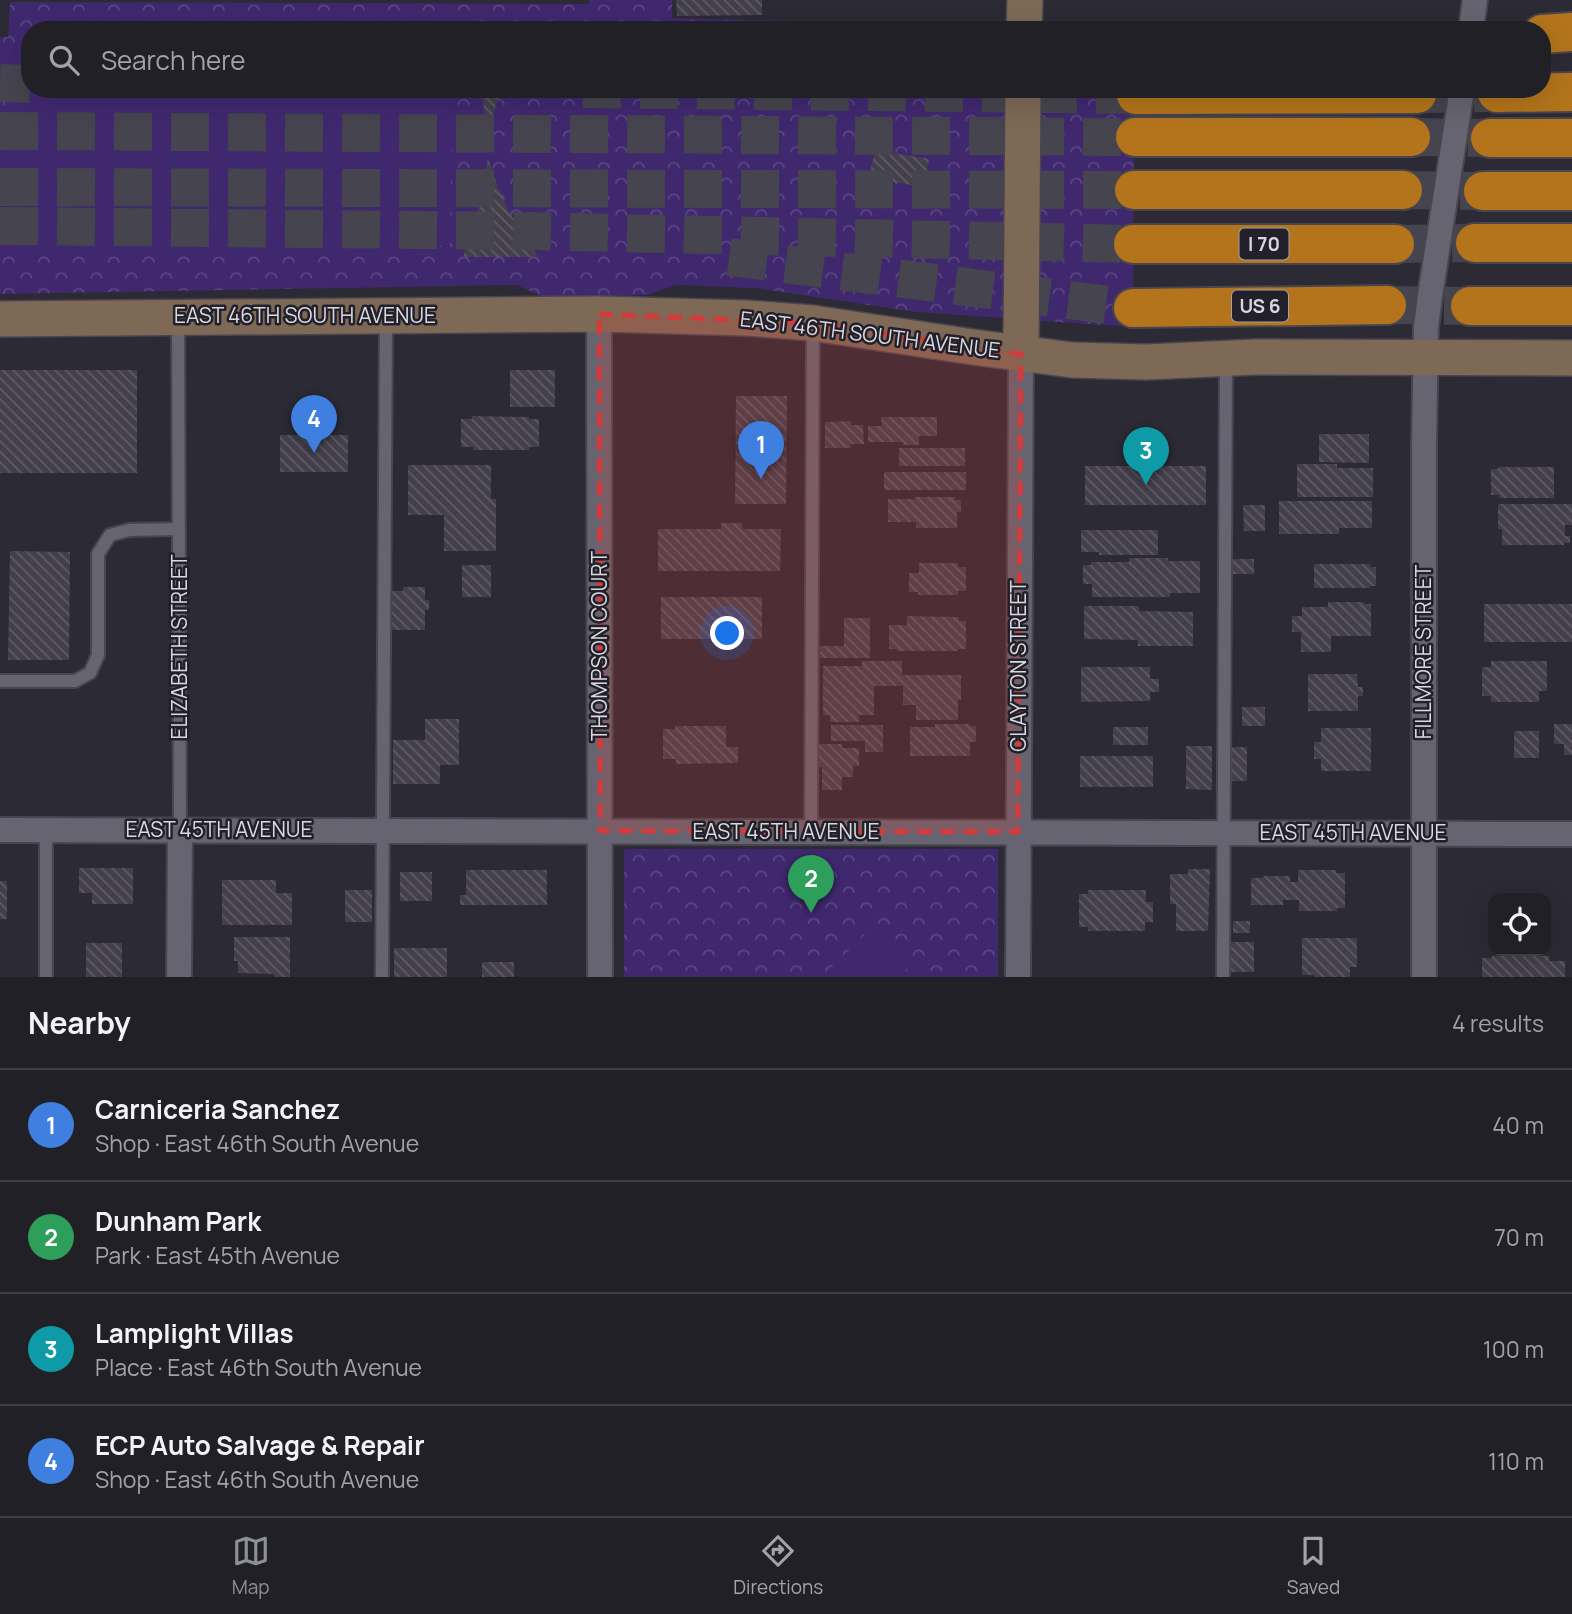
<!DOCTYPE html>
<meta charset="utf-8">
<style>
body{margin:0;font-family:Manrope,sans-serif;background:#2d2d33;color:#f1f3f6}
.controls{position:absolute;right:21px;bottom:21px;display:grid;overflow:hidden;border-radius:14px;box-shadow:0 7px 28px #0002}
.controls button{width:63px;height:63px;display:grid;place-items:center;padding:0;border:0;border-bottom:2px solid #3e3e44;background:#212027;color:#f1f3f6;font:35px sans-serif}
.you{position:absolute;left:728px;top:634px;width:24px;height:24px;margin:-18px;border:5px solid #fff;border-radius:50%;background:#1a73e8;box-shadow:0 0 0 10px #1a73e833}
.badge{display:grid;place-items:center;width:46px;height:46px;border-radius:50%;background:#8c9099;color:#fff;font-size:23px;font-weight:700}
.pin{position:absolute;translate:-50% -58px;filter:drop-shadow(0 2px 4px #0008)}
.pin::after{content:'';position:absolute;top:37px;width:24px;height:21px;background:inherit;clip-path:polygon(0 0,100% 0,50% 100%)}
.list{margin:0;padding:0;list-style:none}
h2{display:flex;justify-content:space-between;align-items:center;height:91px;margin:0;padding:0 28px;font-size:30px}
h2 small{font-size:23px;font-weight:400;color:#a2a3a7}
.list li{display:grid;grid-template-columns:46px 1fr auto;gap:21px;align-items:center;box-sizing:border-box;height:112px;padding:0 28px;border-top:2px solid #3e3e44}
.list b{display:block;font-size:26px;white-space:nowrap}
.list p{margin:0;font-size:23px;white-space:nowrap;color:#a2a3a7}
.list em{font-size:23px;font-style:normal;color:#a2a3a7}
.icon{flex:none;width:38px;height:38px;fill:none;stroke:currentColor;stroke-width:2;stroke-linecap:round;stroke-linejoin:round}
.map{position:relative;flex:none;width:1572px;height:977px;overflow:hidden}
.search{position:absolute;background:#212027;box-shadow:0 7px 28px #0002;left:21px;right:21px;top:21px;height:77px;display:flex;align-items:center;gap:18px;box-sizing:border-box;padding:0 24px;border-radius:28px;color:#a2a3a7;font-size:26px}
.sheet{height:539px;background:#212027}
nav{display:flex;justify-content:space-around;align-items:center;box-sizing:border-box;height:98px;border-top:2px solid #3e3e44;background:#212027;font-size:19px;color:#a2a3a7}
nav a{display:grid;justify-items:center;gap:4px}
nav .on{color:#8c9099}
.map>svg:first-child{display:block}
</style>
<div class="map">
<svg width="1572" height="977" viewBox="0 0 1572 977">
<defs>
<pattern id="park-crowns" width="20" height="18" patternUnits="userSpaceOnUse" patternTransform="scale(1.75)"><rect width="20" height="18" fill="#40286f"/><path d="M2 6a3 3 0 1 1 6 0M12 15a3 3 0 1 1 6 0" fill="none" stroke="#5b4683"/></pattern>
<pattern id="building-back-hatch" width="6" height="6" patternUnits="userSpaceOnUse" patternTransform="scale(1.75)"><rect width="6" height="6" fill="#43404c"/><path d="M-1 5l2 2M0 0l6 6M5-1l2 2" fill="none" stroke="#5e5b65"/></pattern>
</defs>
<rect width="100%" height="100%" fill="#2c2a34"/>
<g fill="url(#park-crowns)">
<path d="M589,0H672V18L1135,30H30V89H1134L1133,327L916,312L755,288L676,285L647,295L543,297L517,285L0,294V37H8L10,2L589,4Z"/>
<rect x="624" y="849" width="374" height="128"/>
</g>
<g fill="#40286f">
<path d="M53,17L452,18V30H53Z"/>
<path d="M16,41H30V89H452L450,245L342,252H7L0,241V157L10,112Z"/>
<path d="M874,925L912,964L899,977H822Z"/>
</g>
<g fill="url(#building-back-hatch)">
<path d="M676,0H762V15L677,16Z"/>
<path d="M469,26H537L534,30H470Z"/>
<path d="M482,89H501L487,134L482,93Z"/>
<path d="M875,150L929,159L924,187L869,178Z"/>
<path d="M488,158L497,185L508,210L538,257H463L479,207Z"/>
<rect x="0" y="370" width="137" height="103"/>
<rect x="510" y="370" width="45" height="37"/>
<path d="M736,396H787L786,504H735Z"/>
<path d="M472,416L529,417V419H539V447H529V450H473V447H461V419H472Z"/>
<path d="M881,417H937V436H919V445H903V442H868V426H882Z"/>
<path d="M851,421V425H863L864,444H850L851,448H825V422Z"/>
<path d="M1319,434H1369V463L1319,462Z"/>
<rect x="280" y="435" width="68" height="37"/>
<rect x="899" y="448" width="66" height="18"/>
<path d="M1297,464H1337V468H1373V497H1297Z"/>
<path d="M408,465H491V499H496V551H444V515H408Z"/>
<rect x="1085" y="466" width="121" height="39"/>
<path d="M1498,467H1554V498H1499V495H1491V469H1498Z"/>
<rect x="884" y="472" width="82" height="18"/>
<path d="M915,497H955V500H961V512H957V528H916V522H888V499H915Z"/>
<path d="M1279,501H1372V528H1339V534H1279Z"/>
<path d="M1498,504H1572V525H1565V536H1570V543H1564V545H1502V529H1498Z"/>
<path d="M1243,505H1265V531H1244Z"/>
<path d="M721,523H742V529H781L780,571H658V529H721Z"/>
<path d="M1081,530H1158V555H1099V552H1081Z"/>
<path d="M10,551L70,552L69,660H8Z"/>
<path d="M1129,558H1168V561H1200V593H1170V597H1092V584H1083V565H1091V562H1129Z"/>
<rect x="1232" y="559" width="22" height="15"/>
<path d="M919,563H958V567H966V591H958V595H918V592H909V573H919Z"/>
<path d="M1314,564H1370V567H1376V586H1370V588H1314Z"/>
<rect x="462" y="565" width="29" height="32"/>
<path d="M403,587H425V600H429V610H425V630H390V591H403Z"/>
<rect x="661" y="597" width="101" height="42"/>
<path d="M1328,602H1364V604H1371V636H1331V652H1301V632H1292V616H1302V607H1328Z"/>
<rect x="1484" y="604" width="88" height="38"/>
<path d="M1084,606H1139V611L1193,612V646H1138V640L1084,639Z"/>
<path d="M907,616L959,617V621H966V649H958V651H897V649H889V625H907Z"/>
<path d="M844,618H870V658H820V646H844Z"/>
<path d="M862,661H902V675H961V700H958V720H916V705H903V686H874V715H859V722H830V715H823V666H862Z"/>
<path d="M1491,661H1547V691H1539V702H1491V696H1482V667H1491Z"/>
<path d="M1081,667H1150V679H1159V692H1150V701L1081,702Z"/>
<path d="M1308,674H1357L1358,687H1363V696H1358V711H1308Z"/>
<rect x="1242" y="707" width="23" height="19"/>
<path d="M425,719H459V765H440V784H393V740H425Z"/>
<path d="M935,724H969V726H976V742H970V756H910V727H935Z"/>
<path d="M1554,724H1572V755H1564V744H1554Z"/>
<path d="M831,725H883V752H865V741H831Z"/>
<path d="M675,726H726V747H738V763L676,764V759H663V729H675Z"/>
<rect x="1113" y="727" width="35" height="18"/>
<path d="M1321,728H1371V771H1321V759H1314V742H1321Z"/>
<rect x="1514" y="731" width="25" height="27"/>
<path d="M818,744H842V748H859V766H853V777H842V790H822V767H818Z"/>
<path d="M1186,746H1212V790L1186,789Z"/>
<rect x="1228" y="747" width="19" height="34"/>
<rect x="1080" y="756" width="73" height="31"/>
<path d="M79,868H133V904H92V893H79Z"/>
<path d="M1188,869H1210L1208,931H1176V904H1170V874H1188Z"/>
<path d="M466,870H547V905H460V895H466Z"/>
<path d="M1298,870H1336V873H1345V908H1337V911H1299V900H1283V905H1251V878H1263V876H1290V882H1298Z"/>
<rect x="400" y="872" width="32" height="29"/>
<path d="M222,880H276V893H292V925H222Z"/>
<rect x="0" y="881" width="7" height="38"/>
<rect x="345" y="890" width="27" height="32"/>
<path d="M1088,890H1146V902H1153V922H1145V931H1088V927H1079V894H1088Z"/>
<rect x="1233" y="921" width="17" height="12"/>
<path d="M234,937H290V977H274V974L238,973V961H234Z"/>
<path d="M1302,938H1357V967H1350V977H1314V975H1302Z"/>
<rect x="1227" y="942" width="27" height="30"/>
<rect x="86" y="943" width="36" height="34"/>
<rect x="394" y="948" width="53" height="29"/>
<path d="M1492,956H1549V961H1565V977H1482V958H1492Z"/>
<rect x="482" y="962" width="32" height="15"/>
</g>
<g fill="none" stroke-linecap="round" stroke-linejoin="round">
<g stroke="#46444e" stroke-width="38" stroke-dasharray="38 19" stroke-linecap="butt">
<path d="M0,83L30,84"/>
<path d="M583,89L1136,95"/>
<path d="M1417,94L1497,93"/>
<path d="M0,131L1135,137"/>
<path d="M1411,137L1490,138"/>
<path d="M0,187L1134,190"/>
<path d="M1403,190L1483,191"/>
<path d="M0,226L526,231L1133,244"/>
<path d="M1395,244L1475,243"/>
<path d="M729,257L1133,308"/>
<path d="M1387,305L1470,306"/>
</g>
<g stroke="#48454f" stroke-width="16">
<g id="service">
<path d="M178,319L180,830"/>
<path d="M0,681H75L90,673L98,655V554L110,535L129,530L179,529"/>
<path d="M46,830V977"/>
<path d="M811,832L813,325"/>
<path d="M382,977L386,319"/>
<path d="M1223,977L1226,361"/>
</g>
</g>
<g stroke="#48454f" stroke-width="28">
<g id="minor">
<path d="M1471,30L1475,0"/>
<path d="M599,314L600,977"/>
<path d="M0,830L1572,834"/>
<path d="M179,977L180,830"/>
<path d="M1018,977L1021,354"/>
<path d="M1424,977V445L1426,327"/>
</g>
</g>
<g stroke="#48454f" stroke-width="38">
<g id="secondary">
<path d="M1024,30L1025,0"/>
<path d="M0,319L599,314L747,318L813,323L973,347L1072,360L1146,362L1256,357L1572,358"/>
<path d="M1021,354L1023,89"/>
</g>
</g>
<g stroke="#48454f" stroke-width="42">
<g id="motorway">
<path d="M1542,34L1572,32"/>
<path d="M1497,93L1572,92"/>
<path d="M1136,95L1417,94"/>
<path d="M1135,137H1411"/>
<path d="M1490,138H1572"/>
<path d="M1134,190H1403"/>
<path d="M1483,191H1572"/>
<path d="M1475,243H1572"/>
<path d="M1133,244H1395"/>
<path d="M1470,306H1572"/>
<path d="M1133,308L1387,305"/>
</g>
</g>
<use href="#service" stroke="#666470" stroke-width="12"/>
<use href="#minor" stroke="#666470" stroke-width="24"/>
<use href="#secondary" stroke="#7d6956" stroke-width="35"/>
<use href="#motorway" stroke="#b3741b" stroke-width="38"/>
<g stroke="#48454f" stroke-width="28" stroke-linecap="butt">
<path id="minor-bridge" d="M1426,327L1430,296L1462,89"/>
</g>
<use href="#minor-bridge" stroke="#666470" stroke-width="24"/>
</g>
<path fill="#d63a3a" fill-opacity="0.2" stroke="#d63a3a" stroke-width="5" stroke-dasharray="14 9" stroke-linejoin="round" d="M599,314L813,323L1021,354L1018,832L600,831Z"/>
<g text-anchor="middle" stroke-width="5" stroke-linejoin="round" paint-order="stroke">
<g fill="#22202a" stroke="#a3a1a9" stroke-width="2">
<rect x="1239.5" y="228.5" width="49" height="31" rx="5"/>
<rect x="1232" y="290.5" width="56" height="31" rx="5"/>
</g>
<g font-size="19" font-weight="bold" fill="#dad8df">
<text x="1264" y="251">I 70</text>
<text x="1260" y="313">US 6</text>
</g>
<g font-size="21" fill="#dad8df" stroke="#22202a">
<text x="305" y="323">EAST 46TH SOUTH AVENUE</text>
<text transform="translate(870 335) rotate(7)" y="7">EAST 46TH SOUTH AVENUE</text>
<text transform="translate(600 646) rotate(-90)" y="7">THOMPSON COURT</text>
<text transform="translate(180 647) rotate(-90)" y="7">ELIZABETH STREET</text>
<text transform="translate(1424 652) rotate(-90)" y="7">FILLMORE STREET</text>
<text transform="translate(1019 666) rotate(-90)" y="7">CLAYTON STREET</text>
<text x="219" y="837">EAST 45TH AVENUE</text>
<text x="786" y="839">EAST 45TH AVENUE</text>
<text x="1353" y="840">EAST 45TH AVENUE</text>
</g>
</g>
</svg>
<div class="controls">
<button><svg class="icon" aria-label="locate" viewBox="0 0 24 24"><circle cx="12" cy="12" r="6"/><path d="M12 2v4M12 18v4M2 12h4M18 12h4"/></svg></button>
</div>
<div class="you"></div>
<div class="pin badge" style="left:761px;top:479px;background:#3f7fe0">1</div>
<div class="pin badge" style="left:811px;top:913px;background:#2e9e5b">2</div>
<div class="pin badge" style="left:1146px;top:485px;background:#0f9aa8">3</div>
<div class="pin badge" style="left:314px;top:453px;background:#3f7fe0">4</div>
<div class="search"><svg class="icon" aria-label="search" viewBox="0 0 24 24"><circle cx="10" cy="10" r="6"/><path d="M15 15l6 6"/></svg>Search here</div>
</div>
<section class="sheet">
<h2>Nearby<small>4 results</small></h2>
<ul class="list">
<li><span class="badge" style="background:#3f7fe0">1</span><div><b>Carniceria Sanchez</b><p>Shop · East 46th South Avenue</p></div><em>40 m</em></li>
<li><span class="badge" style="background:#2e9e5b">2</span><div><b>Dunham Park</b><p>Park · East 45th Avenue</p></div><em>70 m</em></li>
<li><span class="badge" style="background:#0f9aa8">3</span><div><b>Lamplight Villas</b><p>Place · East 46th South Avenue</p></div><em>100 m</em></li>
<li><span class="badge" style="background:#3f7fe0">4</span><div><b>ECP Auto Salvage &amp; Repair</b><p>Shop · East 46th South Avenue</p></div><em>110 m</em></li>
</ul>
</section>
<nav>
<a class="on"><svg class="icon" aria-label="map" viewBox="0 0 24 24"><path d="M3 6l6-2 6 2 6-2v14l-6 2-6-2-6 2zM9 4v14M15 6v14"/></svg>Map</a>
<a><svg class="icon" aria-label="directions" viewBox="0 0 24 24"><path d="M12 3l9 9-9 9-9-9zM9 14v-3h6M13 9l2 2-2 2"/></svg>Directions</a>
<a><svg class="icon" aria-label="saved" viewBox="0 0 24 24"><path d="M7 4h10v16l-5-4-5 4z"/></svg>Saved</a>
</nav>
